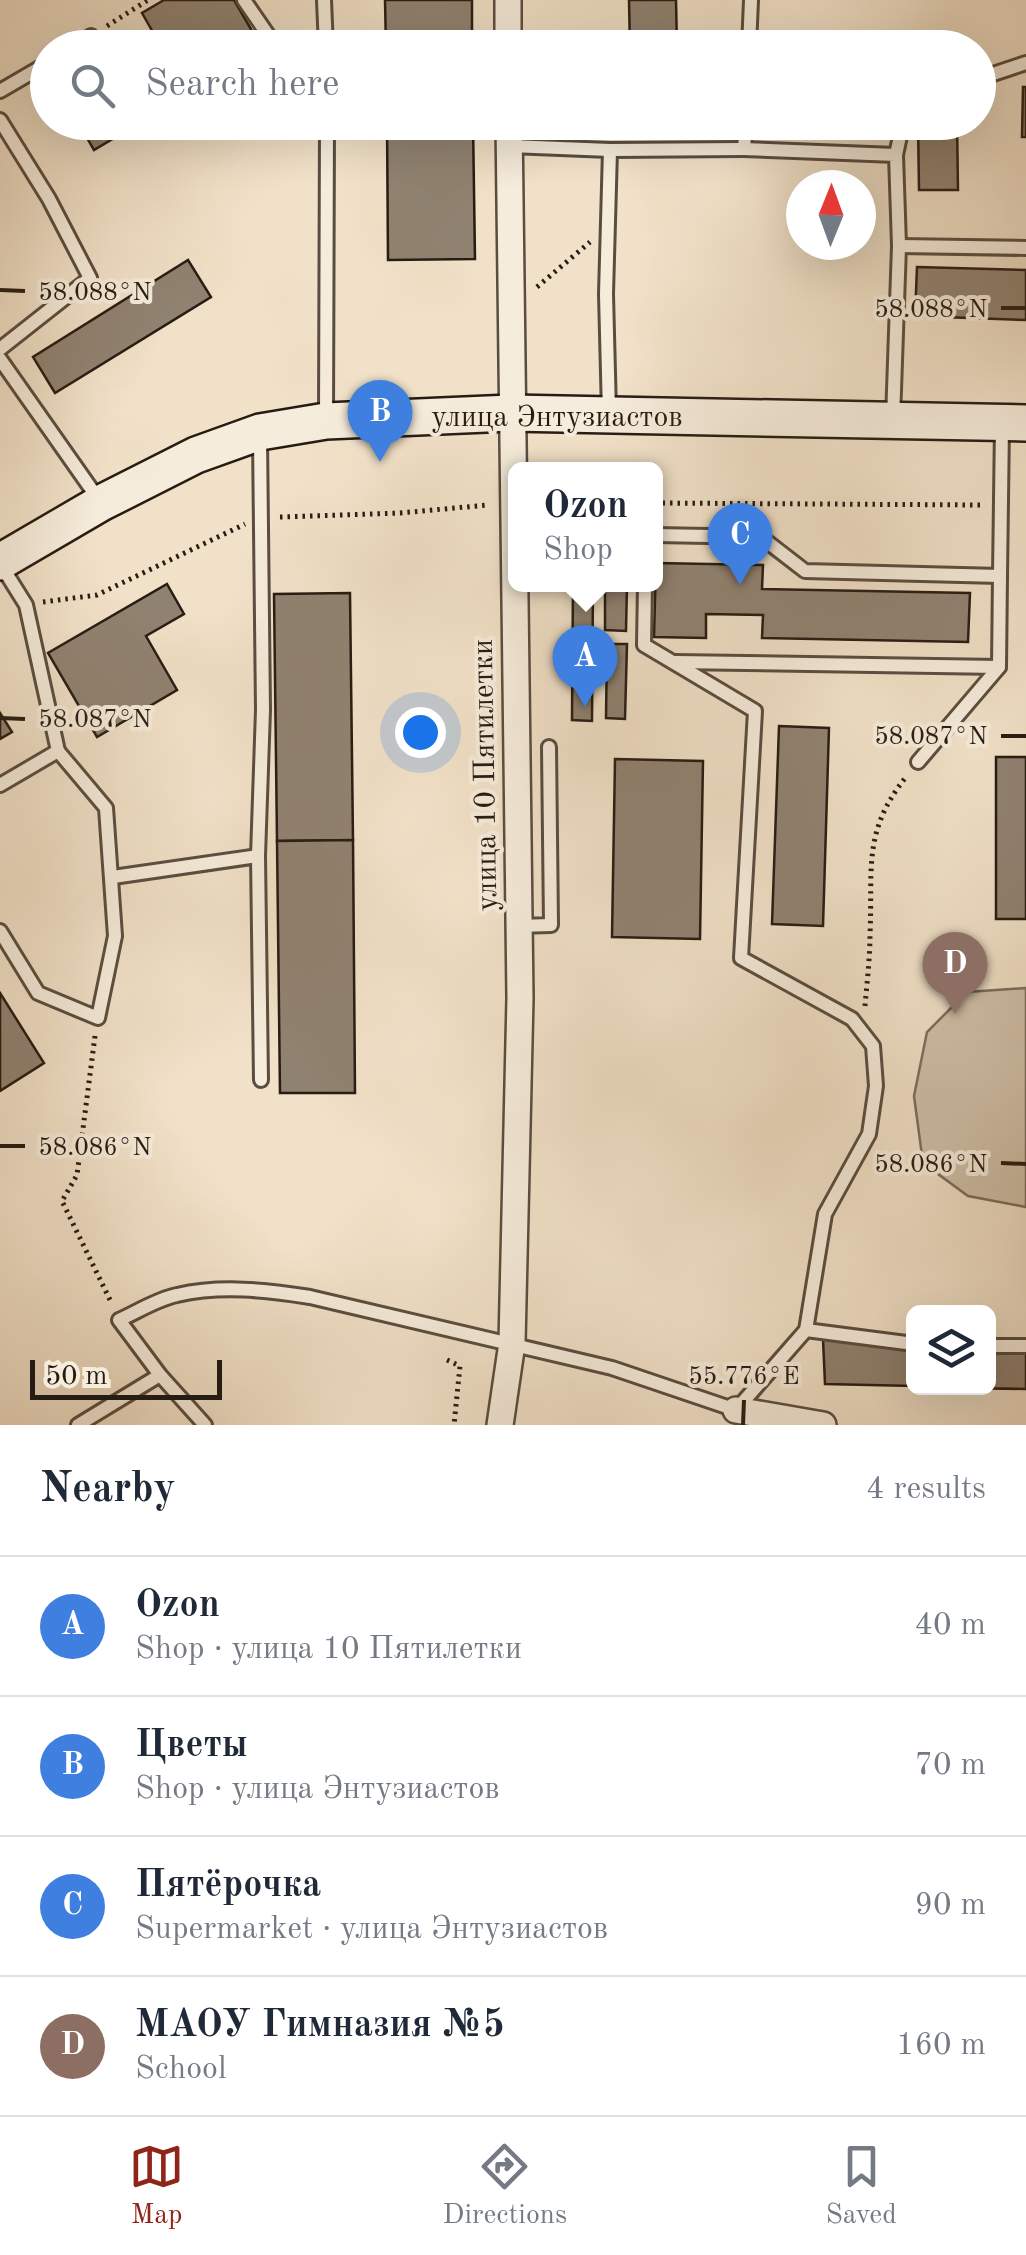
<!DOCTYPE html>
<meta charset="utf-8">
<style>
body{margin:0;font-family:"Old Standard TT",serif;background:#f6f6f7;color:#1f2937}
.controls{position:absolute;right:30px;bottom:30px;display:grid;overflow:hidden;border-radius:15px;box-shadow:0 10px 40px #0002}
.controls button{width:90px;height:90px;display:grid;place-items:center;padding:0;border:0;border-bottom:2px solid #e0e1e3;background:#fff;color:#1f2937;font:50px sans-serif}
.compass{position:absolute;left:786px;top:170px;width:90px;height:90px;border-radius:50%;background:#fff;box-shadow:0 10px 40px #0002;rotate:1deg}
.scale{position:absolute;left:30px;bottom:25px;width:192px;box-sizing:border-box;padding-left:10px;border:5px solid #271c13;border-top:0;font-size:28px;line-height:35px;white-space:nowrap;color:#271c13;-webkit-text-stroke:8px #f6ecdb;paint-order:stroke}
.you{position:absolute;left:420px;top:732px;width:35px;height:35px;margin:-25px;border:8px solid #fff;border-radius:50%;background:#1a73e8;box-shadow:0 0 0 15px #1a73e833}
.badge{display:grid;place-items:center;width:65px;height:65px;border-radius:50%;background:#8f2418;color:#fff;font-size:32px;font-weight:700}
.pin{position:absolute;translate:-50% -82px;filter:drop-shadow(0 2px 5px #0008)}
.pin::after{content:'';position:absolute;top:52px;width:35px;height:30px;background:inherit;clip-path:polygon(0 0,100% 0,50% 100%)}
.popup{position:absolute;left:508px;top:462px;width:155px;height:130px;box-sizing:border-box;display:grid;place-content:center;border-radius:15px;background:#fff;filter:drop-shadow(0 2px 8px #0005);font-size:32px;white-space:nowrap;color:#747a83}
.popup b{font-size:38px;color:#1f2937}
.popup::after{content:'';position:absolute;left:50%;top:100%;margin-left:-20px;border:20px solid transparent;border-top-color:#fff}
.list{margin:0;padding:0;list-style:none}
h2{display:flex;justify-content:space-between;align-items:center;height:130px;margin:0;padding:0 40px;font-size:42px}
h2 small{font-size:32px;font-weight:400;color:#747a83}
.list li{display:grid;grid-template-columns:65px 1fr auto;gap:30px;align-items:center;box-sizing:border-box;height:140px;padding:0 40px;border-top:2px solid #e0e1e3}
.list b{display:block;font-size:38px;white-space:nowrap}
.list p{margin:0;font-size:32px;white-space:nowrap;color:#747a83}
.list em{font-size:32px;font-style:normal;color:#747a83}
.icon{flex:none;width:55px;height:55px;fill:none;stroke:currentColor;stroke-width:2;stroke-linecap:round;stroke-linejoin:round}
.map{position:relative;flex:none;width:1026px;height:1425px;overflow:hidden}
.search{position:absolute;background:#fff;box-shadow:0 10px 40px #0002;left:30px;right:30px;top:30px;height:110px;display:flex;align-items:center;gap:25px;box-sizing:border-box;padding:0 35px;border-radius:55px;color:#747a83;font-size:38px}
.sheet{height:690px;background:#fff}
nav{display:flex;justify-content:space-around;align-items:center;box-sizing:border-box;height:140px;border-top:2px solid #e0e1e3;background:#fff;font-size:28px;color:#747a83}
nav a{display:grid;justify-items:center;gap:5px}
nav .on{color:#8f2418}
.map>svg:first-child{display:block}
</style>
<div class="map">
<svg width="1026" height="1425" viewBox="0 0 1026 1425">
<rect width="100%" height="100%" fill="#f1e1c8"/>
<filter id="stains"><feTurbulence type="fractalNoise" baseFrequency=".002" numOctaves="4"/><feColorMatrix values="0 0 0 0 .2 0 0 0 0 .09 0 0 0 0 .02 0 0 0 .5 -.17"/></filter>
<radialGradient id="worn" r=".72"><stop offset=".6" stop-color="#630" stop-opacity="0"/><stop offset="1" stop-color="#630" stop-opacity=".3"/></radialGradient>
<path fill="#cfc0a9" stroke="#7b6e5e" stroke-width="2.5" d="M1026,988V1207L968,1196L923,1163L914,1096L927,1032L967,992Z"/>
<g fill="#908271" stroke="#271c13" stroke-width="2.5">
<path d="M164,0H234L262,48H162L142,13Z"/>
<path d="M385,0H472V48H386Z"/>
<path d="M629,0H676L677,48H630Z"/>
<path d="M1023,87H1026V137H1022Z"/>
<path d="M78,122H141L94,150Z"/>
<path d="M206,122H236L214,136Z"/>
<path d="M387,122H473L475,259L388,260Z"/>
<path d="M631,122H678V131L631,132Z"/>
<path d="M918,122H957L958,190H919Z"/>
<path d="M188,260L211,297L55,393L33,357Z"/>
<path d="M917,267L1026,270V320L915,316Z"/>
<path d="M656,563L763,565L762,589L970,593L968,642L762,638L763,615L706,614V638L654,637Z"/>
<path d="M167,584L184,614L146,636L177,690L97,737L48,653Z"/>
<path d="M573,584H593L592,721L572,720Z"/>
<path d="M605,584H627L626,631L605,630Z"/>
<path d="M350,593L353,840L277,841L274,594Z"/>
<path d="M607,644H627L625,719L606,718Z"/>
<path d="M0,713L12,732L0,739Z"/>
<path d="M779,726L829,728L823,926L772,924Z"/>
<rect x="996" y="757" width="30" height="162"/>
<path d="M615,759L703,761L700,939L612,937Z"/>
<path d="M353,840L355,1093H280L277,841Z"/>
<path d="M0,993L44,1063L0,1091Z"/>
<path d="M823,1339L914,1343V1386L825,1384Z"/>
<path d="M988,1346L1026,1347V1389L962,1388H988Z"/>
</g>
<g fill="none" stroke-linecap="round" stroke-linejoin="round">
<g stroke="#5a4d40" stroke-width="18">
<g id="lane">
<path d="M244,0L277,48"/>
<path d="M324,0L326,48"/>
<path d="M73,48L91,36"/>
<path d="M749,48L751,0"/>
<path d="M978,79L1026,63"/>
<path d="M0,91L48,63"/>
<path d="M0,120L49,199L90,278L0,349"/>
<path d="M746,122L744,149L896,155L899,246L893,419"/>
<path d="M510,146L610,150"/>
<path d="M896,155L903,122"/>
<path d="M899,246L1026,248"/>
<path d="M0,359L99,500"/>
<path d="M609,413L606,294L610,150L744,149"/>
<path d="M326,420L327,122"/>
<path d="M260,438L263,710L258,856L261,1080"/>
<path d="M655,535L761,537L805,571L1000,576L1002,425"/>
<path d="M675,662L999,667"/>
<path d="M918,762L999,667L1000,576"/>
<path d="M0,785L58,751L26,605L1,565"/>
<path d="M113,877L258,856"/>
<path d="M518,926L551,925L549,747"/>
<path d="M0,931L38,993L98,1018L115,936L106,808L58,751"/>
<path d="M806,1330L914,1344"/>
<path d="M988,1346H1026"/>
<path d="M78,1425L160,1375"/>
<path d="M205,1425L160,1375L119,1320C137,1312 157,1299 177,1295C221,1285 266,1290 310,1297L612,1368L736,1410L806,1330L825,1214L869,1134L876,1086L873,1046L852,1019L741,958L755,711L644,645L645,584"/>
</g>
</g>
<g stroke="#5a4d40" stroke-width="30">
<g id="street">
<path d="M508,0V48"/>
<path d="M736,1410L823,1425"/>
<path d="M500,1425L512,1343L520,998L509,122"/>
</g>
</g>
<g stroke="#271c13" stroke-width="40">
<path id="secondary" d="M0,562L101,503L196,455L260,432L326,421L511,413L1026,423"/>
</g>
<g stroke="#271c13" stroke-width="5" stroke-dasharray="2.5 5" stroke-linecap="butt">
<path d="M107,26L148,0"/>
<path d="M537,287L590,242"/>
<path d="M655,503L982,505"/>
<path d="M280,517L400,513L488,505"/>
<path d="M43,602L97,595L245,524"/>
<path d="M865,1006C867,982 870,958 870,934C873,869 862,832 906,777"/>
<path d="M95,1036L77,1175L62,1201L112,1304"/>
<path d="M447,1360L460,1366L454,1425"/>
</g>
<use href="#lane" stroke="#f6ecdb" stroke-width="12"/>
<use href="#street" stroke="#f6ecdb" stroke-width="25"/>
<use href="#secondary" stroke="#f6ecdb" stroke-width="35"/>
</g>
<path fill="none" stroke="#271c13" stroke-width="4" d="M0,290L25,291M1001,308H1026M0,718L25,719M1001,736H1026M0,1146H25M1001,1163L1026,1164M743,1425L744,1400"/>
<g text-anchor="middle" stroke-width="8" stroke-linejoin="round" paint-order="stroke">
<g font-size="30" fill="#271c13" stroke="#f6ecdb">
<text x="557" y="426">улица Энтузиастов</text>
<text transform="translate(484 775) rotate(-91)" y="10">улица 10 Пятилетки</text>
</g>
</g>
<g font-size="25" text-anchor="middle" fill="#271c13" stroke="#f6ecdb" stroke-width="8" stroke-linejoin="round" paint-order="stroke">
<text x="95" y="300">58.088°N</text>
<text x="931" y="317">58.088°N</text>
<text x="95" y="727">58.087°N</text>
<text x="931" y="744">58.087°N</text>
<text x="95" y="1155">58.086°N</text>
<text x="931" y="1172">58.086°N</text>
<text x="744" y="1384">55.776°E</text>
</g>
<rect width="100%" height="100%" filter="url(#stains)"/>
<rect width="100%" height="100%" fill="url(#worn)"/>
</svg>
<div class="controls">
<button><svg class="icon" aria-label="layers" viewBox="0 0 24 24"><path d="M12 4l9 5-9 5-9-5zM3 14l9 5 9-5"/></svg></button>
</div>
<svg class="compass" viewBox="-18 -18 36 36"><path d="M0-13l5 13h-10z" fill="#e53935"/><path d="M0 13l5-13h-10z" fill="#747a83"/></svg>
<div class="scale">50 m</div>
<div class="you"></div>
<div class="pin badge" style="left:585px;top:707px;background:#3f7fe0">A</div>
<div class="popup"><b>Ozon</b>Shop</div>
<div class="pin badge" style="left:380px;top:462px;background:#3f7fe0">B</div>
<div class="pin badge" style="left:740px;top:585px;background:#3f7fe0">C</div>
<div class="pin badge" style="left:955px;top:1014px;background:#8d6e63">D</div>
<div class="search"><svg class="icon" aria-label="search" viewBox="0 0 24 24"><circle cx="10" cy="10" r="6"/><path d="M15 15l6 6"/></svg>Search here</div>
</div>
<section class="sheet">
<h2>Nearby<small>4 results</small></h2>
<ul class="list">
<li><span class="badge" style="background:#3f7fe0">A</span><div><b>Ozon</b><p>Shop · улица 10 Пятилетки</p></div><em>40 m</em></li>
<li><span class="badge" style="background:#3f7fe0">B</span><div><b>Цветы</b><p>Shop · улица Энтузиастов</p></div><em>70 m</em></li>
<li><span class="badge" style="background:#3f7fe0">C</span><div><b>Пятёрочка</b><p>Supermarket · улица Энтузиастов</p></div><em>90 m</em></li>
<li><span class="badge" style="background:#8d6e63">D</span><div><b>МАОУ Гимназия №5</b><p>School</p></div><em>160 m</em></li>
</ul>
</section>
<nav>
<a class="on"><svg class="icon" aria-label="map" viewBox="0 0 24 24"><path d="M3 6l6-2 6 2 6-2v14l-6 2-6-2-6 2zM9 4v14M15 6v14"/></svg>Map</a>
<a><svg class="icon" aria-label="directions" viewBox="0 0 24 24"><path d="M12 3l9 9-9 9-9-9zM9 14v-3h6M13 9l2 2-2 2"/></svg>Directions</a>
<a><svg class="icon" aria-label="saved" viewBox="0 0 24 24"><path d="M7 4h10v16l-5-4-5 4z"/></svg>Saved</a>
</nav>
